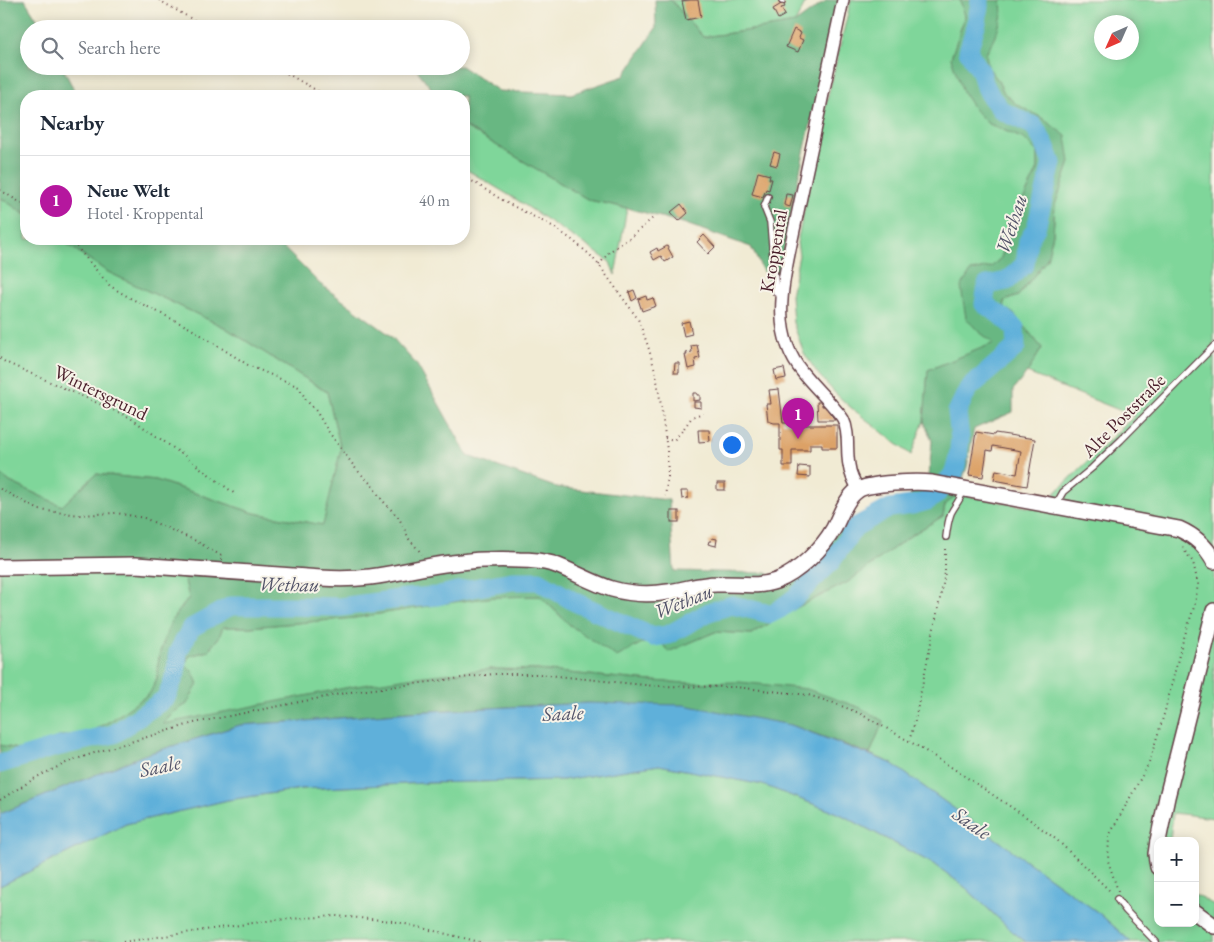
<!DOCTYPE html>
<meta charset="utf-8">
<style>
body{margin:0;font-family:"EB Garamond",serif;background:#f2f2f3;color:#1f2937}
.controls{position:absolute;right:15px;bottom:15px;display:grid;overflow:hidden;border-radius:10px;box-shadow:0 2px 12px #0003}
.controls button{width:45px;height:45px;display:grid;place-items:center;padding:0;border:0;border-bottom:1px solid #e0e1e3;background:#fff;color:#1f2937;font:25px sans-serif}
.compass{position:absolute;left:1094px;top:15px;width:45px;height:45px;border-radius:50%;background:#fff;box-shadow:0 2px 12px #0003;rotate:225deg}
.you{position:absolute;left:731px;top:444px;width:18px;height:18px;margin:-12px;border:4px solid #fff;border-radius:50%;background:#1a73e8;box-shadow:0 0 0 8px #1a73e833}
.badge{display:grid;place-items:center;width:32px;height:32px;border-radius:50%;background:#b5179e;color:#fff;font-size:16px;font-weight:700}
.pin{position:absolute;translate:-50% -41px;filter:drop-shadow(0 1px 2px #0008)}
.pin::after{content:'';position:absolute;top:26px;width:18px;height:15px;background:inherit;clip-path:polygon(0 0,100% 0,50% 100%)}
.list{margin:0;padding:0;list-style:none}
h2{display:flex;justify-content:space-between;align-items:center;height:65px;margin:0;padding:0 20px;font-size:21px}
h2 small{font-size:16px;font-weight:400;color:#747a83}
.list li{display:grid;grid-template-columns:32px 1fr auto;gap:15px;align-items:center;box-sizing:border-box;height:90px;padding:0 20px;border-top:1px solid #e0e1e3}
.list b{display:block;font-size:19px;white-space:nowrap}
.list p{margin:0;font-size:16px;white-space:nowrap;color:#747a83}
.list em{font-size:16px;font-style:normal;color:#747a83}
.icon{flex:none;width:28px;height:28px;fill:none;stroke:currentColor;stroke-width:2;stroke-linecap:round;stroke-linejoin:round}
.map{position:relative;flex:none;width:1214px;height:942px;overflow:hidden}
.search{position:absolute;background:#fff;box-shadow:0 2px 12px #0003;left:20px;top:20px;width:450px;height:55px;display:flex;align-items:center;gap:12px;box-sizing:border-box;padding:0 18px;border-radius:28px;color:#747a83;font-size:19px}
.panel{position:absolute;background:#fff;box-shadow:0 2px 12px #0003;left:20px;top:90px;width:450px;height:155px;border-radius:20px}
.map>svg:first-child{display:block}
</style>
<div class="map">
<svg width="1214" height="942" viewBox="0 0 1214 942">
<rect width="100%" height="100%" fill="#f7f3e8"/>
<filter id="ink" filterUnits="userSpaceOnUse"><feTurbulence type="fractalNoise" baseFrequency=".02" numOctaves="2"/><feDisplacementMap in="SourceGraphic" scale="10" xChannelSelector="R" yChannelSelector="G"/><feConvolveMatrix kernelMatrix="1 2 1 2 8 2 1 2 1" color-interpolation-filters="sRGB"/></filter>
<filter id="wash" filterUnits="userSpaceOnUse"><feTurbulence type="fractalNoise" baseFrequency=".0096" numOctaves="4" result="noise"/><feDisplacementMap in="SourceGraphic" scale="20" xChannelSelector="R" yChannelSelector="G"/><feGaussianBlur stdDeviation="1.12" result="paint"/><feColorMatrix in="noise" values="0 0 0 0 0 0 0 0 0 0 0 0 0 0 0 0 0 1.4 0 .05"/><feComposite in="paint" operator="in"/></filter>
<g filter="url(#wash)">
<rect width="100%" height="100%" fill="#f1ebd4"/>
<g fill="#7fd69a" stroke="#647a62" fill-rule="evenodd">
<path d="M671,0H807L795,23L759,29L703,37Z"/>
<path d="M851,0H960L965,16L951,58L987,123L1024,139L1038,153V169L1013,221L1001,258L991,267L971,271L978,331L995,343L928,370L924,421L911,455L849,406L836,394L818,374L804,353L793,323L791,295L799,255L797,243L827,100Z"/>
<path d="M1001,0H1214V818L1173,813L1170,841H1158V923H1195V894L1214,905V942H1131L1100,914L891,763L870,754L883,721L688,683L651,681L537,670L491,669L162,725L174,712L187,704L185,665L189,656L208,651L219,637L222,627H250L354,618L453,602L495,597L540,596L571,626L642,643H662L669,651L715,632L751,634L800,606L848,582L910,536L943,516L945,505L957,494L1039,509L1134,416L1027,373L1042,348L1014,314L1005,308L1004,301L1018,296L1047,259L1053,234L1055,205L1070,162L1042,118L1016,104L1004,93L997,79L988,67L986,54L997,32L1002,15ZM1102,22H1132V52H1102Z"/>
<path d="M464,126L589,200L627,208L615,275L610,262L593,250L517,200L464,168Z"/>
<path d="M0,197L26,215V239H60L106,271L224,327L327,392L341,449L323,525L254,513L156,480L96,474L62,506L10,482L0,474Z"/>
<path d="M9,564L184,576L189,598L171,621L159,655L157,678L151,693L112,720L90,732L62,736L35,745L21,750L0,745V565Z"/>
<path d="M659,765L763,785L842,815L937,866L966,888L1014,933L1026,942H0V886L126,824L228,800L301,789L425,783L563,780Z"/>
</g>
<g fill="#67b782" stroke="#586b56">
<path d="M0,0H25L43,29H29V66H62L77,96H26V215L0,197Z"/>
<path d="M655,0H671L703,37L759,29L795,23L827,0H839L798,179L778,279L776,296L779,303L751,247L683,223L627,208L589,200L464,126V96H437L414,66H461L499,91L571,94L624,76L656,28Z"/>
<path d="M960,0H1001L1002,15L997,32L986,54L988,67L997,79L1004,93L1016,104L1042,118L1066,136L1070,162L1055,205L1053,234L1047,259L1018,296L1004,301L1005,308L1014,314L1042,348L1027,373L1013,390V412L974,429L967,467L957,494L945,505L943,516L910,536L848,582L800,606L751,634L715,632L668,652L662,643H642L617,657L571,626L540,596L495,597L453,602L354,618L250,627H223L219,637L208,651L189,656L185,665L193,672L198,684L187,704L174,712L163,724L350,687L415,677L491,669L537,670L651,681L688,683L739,682L807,689L861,708L883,721L870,754L791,725L588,703L409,712L304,721L240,725L144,755L0,814V745L21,750L35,745L62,736L90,732L112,720L150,693L157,678L159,655L171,621L189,598L184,576L9,564L0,565V474L10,482L62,506L96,474L156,480L254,513L323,525L341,449L327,392L224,327L106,271L60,239H273L278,242L320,284L390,335L417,365L468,456L555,487L669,500L674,571L767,573L784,582L841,529L879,508L909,496L929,475L932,441L924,421L928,370L994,343L978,331L966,318L961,287L971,271L991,267L1001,258L1013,221L1038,169V153L1024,139L987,123L975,110L963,92L951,58L965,16Z"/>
</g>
<path fill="#5fb0da" stroke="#546882" d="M588,703L684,705L791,725L891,763L1100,914L1131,942H1026L1014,933L966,888L937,866L842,815L763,785L659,765L563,780L425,783L301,789L228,800L126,824L0,886V814L144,755L240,725L304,721L409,712Z"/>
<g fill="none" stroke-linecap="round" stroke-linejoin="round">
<path stroke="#5fb0da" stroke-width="19" d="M0,764L56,747L114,734L166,698L176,673L178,652L191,628L231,606H285L340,607L407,598L437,596L457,591L512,581H539L575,602L653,637L668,635L709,612L732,605L770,614L780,609L797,596L831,562L855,527L890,508L912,505L927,501L936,495L954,473L958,458L960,439L957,412L968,389L1016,347L1015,328L1000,315L984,304L987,285L1007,281L1025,264L1028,241L1036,228L1052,163L1045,145L1034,126L1002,111L991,97L984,83L981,72L968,51L977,22L980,0"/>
</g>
<g id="blocks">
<g fill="#dca166">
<path d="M690,0H698L701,17L686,20L682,1Z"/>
<path d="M783,3L785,7L781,8L785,15L778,19L773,9Z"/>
<path d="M794,29L801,33L799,38L803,40L798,52L786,47Z"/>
<path d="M774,152L780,154L777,166L770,164Z"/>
<path d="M758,172L770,175L769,179H772L769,190L766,189L763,197L752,194Z"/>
<path d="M786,194L793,195L790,207L784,205Z"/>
<path d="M681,204L688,213L679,221L671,212Z"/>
<path d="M704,235L715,247L708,254L697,242Z"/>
<path d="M667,246L673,257L665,262L661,256L654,260L650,252L657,248L658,251Z"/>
<path d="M634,290L637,298L632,301L629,292Z"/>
<path d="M646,296L647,300L653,298L656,306L642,311L638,299Z"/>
<path d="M689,321L692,334L684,336L681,323Z"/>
<path d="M697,345L700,358L695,359L696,367L688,369L685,355H687L686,353L692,352L691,346Z"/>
<path d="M675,363H679V373H674Z"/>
<path d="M784,368L786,378L776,380L774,370Z"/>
<path d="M779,389L783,423H794V425H837V448H822V444H810V450H792V466H783V450H780V423H774L768,421L766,404H771L769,390Z"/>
<path d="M693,393H697V395H700V400L693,401Z"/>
<path d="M694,402H701V408L694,407Z"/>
<path d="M817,402H822V406H825L835,420H818Z"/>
<path d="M698,430H709L710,441L699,442Z"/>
<path d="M976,432L994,435L995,433L1035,439L1027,486L994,480L996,470L1017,474L1021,451L993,446L992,451L987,450L983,477L969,475Z"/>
<path d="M799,466L810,467V477L798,476Z"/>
<rect x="717" y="483" width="8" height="7"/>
<path d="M681,491H688V498L682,499Z"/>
<rect x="671" y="511" width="8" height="11"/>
<path d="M712,538L717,539L716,546L708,544L709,541H711Z"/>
</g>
</g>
</g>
<g filter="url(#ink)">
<use href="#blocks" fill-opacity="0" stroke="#633e44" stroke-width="1"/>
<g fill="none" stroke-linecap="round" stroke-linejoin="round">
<g stroke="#633e44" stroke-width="8">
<g id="service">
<path d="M782,1V0"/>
<path d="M768,197L764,207L770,222L776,293L782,296"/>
<path d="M1057,506L1059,499L1063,492L1092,468L1121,440L1214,346"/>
<path d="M946,537C947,529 948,521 951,513C955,505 961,499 963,491"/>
<path d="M1117,899L1126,911L1156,942"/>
</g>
</g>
<g stroke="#633e44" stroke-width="14">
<path id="minor" d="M843,0L791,244C782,289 771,334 803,373C812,384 822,394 831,404C835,409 840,414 843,419C850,433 846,450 849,465C850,474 854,482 859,490"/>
</g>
<g stroke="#633e44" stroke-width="18">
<g id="secondary">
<path d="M0,567L136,565L321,578C337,579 353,579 370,577C397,574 424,566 452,563C474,560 497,559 519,560C531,560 542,561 553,564C573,571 592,583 612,589C630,594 650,595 668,592C684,590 700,584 717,584C737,583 757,588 776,581C798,573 823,548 834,528C840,516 846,498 858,490C869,483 918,481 932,483L1179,529C1195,536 1206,546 1214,561"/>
<path d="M1158,841L1167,797L1214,611"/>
<path d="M1158,841L1156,854L1158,867"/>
<path d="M1195,912L1214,926"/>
</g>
</g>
<g stroke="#633e44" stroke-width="2" stroke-dasharray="1 4" stroke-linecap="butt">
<path d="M159,0L209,29"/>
<path d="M274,66L326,96"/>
<path d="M464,176L507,203L552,226L571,239L589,254L599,265L638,319L648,346L656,374L660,399L667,450L668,477L665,496"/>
<path d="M0,190L26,206"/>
<path d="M70,239L97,271L110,286L130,298L190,328L248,365L299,387L306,400L316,411L328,431L356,469L371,484L382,500L399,518L409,539L422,554"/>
<path d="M599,265L609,252L631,237L654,217"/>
<path d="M0,358L5,362L129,417L186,457L235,494"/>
<path d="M665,438L674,440L682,431L692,417L703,413"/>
<path d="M0,489L39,510L80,515L116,513L144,518L194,540L222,556L221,560"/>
<path d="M909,741L914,725L943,584L945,572V545"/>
<path d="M0,800L37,777L68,762L100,751L194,723L350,692L493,674H538L654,686L735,687L808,695L834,703L859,713L909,741L948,765L1029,819L1057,840L1112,893"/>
<path d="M1118,891L1108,861L1109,836L1149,763L1165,711L1181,647L1195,604L1198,584L1193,562L1180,545"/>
<path d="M123,942L274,920L336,916L393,921L480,942"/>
</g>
<use href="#service" stroke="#fff" stroke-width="5.5"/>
<use href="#minor" stroke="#fff" stroke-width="11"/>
<use href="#secondary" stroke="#fff" stroke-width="15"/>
</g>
</g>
<g text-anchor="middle" stroke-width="4" stroke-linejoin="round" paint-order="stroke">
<g font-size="19" fill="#4a1f2b" stroke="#f7f3e8">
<text transform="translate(773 251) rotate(-80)" y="7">Kroppental</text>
<text transform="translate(101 392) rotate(26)" y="7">Wintersgrund</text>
<text transform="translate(1123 415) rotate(-45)" y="7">Alte Poststraße</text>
</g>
<g font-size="20" font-style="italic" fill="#515268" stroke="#f7f3e8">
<text transform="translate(1011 224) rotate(-72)" y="7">Wethau</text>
<text transform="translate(289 584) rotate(1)" y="7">Wethau</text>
<text transform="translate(683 601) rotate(-22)" y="7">Wethau</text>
<text transform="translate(563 713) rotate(-3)" y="7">Saale</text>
<text transform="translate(160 766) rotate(-12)" y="7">Saale</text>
<text transform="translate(972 823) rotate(35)" y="7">Saale</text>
</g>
</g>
</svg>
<div class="controls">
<button>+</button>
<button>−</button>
</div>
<svg class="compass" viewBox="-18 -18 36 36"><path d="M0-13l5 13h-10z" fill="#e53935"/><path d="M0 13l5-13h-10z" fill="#747a83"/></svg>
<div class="you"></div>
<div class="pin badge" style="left:798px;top:439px">1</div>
<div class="search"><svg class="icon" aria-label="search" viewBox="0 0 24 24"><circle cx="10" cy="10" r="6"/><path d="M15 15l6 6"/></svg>Search here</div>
<section class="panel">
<h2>Nearby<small></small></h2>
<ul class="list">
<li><span class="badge">1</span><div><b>Neue Welt</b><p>Hotel · Kroppental</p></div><em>40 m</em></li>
</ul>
</section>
</div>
